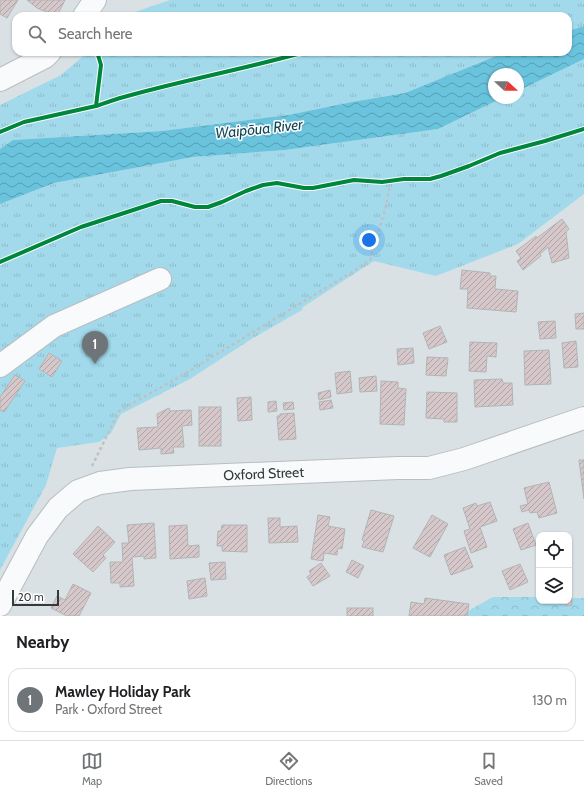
<!DOCTYPE html>
<meta charset="utf-8">
<style>
body{margin:0;font-family:Cabin,sans-serif;background:#f6f6f6;color:#202124}
.controls{position:absolute;right:12px;bottom:12px;display:grid;overflow:hidden;border-radius:8px;box-shadow:0 1px 3px #0004}
.controls button{width:36px;height:36px;display:grid;place-items:center;padding:0;border:0;border-bottom:1px solid #e0e0e0;background:#fff;color:#202124;font:20px sans-serif}
.compass{position:absolute;left:488px;top:68px;width:36px;height:36px;border-radius:50%;background:#fff;box-shadow:0 1px 3px #0004;rotate:111deg}
.scale{position:absolute;left:12px;bottom:10px;width:47px;box-sizing:border-box;padding-left:4px;border:2px solid #343a3c;border-top:0;font-size:11px;line-height:14px;white-space:nowrap;color:#343a3c;-webkit-text-stroke:3px #fff;paint-order:stroke}
.you{position:absolute;left:369px;top:240px;width:14px;height:14px;margin:-10px;border:3px solid #fff;border-radius:50%;background:#1a73e8;box-shadow:0 0 0 6px #1a73e833}
.badge{display:grid;place-items:center;width:26px;height:26px;border-radius:50%;background:#6e7477;color:#fff;font-size:13px;font-weight:700}
.pin{position:absolute;translate:-50% -33px;filter:drop-shadow(0 1px 2px #0008)}
.pin::after{content:'';position:absolute;top:21px;width:14px;height:12px;background:inherit;clip-path:polygon(0 0,100% 0,50% 100%)}
.list{margin:0;padding:0;list-style:none}
h2{display:flex;justify-content:space-between;align-items:center;height:52px;margin:0;padding:0 16px;font-size:17px}
h2 small{font-size:13px;font-weight:400;color:#757577}
.list li{display:grid;grid-template-columns:26px 1fr auto;gap:12px;align-items:center;box-sizing:border-box;height:64px;margin:0 8px 8px;padding:0 8px;border:1px solid #e0e0e0;border-radius:12px}
.list b{display:block;font-size:15px;white-space:nowrap}
.list p{margin:0;font-size:13px;white-space:nowrap;color:#757577}
.list em{font-size:13px;font-style:normal;color:#757577}
.icon{flex:none;width:22px;height:22px;fill:none;stroke:currentColor;stroke-width:2;stroke-linecap:round;stroke-linejoin:round}
.map{position:relative;flex:none;width:584px;height:616px;overflow:hidden}
.search{position:absolute;background:#fff;box-shadow:0 1px 3px #0004;left:12px;right:12px;top:12px;height:44px;display:flex;align-items:center;gap:10px;box-sizing:border-box;padding:0 14px;border-radius:12px;color:#757577;font-size:15px}
.sheet{height:124px;background:#fff}
nav{display:flex;justify-content:space-around;align-items:center;box-sizing:border-box;height:56px;border-top:1px solid #e0e0e0;background:#fff;font-size:11px;color:#757577}
nav a{display:grid;justify-items:center;gap:2px}
nav .on{color:#6e7477}
.map>svg:first-child{display:block}
</style>
<div class="map">
<svg width="584" height="616" viewBox="0 0 584 616">
<defs>
<pattern id="grass-tufts" width="24" height="20" patternUnits="userSpaceOnUse"><rect width="24" height="20" fill="#a2daec"/><path d="M3 7l-1-3M5 7V3M7 7l1-3M15 17l-1-3M17 17v-4M19 17l1-3" fill="none" stroke="#8cbccb"/></pattern>
<pattern id="forest-crowns" width="20" height="18" patternUnits="userSpaceOnUse"><rect width="20" height="18" fill="#a2daec"/><path d="M2 6a3 3 0 1 1 6 0M12 15a3 3 0 1 1 6 0" fill="none" stroke="#8cbccb"/></pattern>
<pattern id="water-waves" width="16" height="10" patternUnits="userSpaceOnUse"><rect width="16" height="10" fill="#69c3dc"/><path d="M0 5q4-4 8 0t8 0" fill="none" stroke="#579fb4"/></pattern>
<pattern id="building-hatch" width="6" height="6" patternUnits="userSpaceOnUse"><rect width="6" height="6" fill="#d6c8ca"/><path d="M-1 1l2-2M0 6l6-6M5 7l2-2" fill="none" stroke="#aea3a5"/></pattern>
</defs>
<rect width="100%" height="100%" fill="#d9e1e4"/>
<g fill="url(#grass-tufts)">
<path d="M170,0H584V26L568,31V16H131L135,12Z"/>
<path d="M88,52H506L405,93L352,102L288,115L162,131L13,140L0,149V105L61,75Z"/>
<path d="M584,59V194L518,244L436,276L374,261L303,307L302,310L253,338L190,379L121,414L111,433L99,442L57,448L46,485L0,570V204L54,183L193,157L285,150L438,129L502,98H518V91Z"/>
</g>
<path fill="url(#forest-crowns)" d="M493,597H539V601H569V598H584V616H459Z"/>
<path fill="url(#water-waves)" d="M584,26V59L518,91V74H494V98H502L438,129L285,150L193,157L54,183L0,204V149L13,140L162,131L288,115L352,102L405,93L506,52H568V31Z"/>
<g fill="url(#building-hatch)" stroke="#b2b4b5">
<path d="M0,0H18L7,18L0,14Z"/>
<path d="M27,0H65L57,16L37,8Z"/>
<path d="M562,219L569,229L566,232L569,258L552,263L548,247L540,254L541,256L523,270L517,261L521,258L516,251L536,236L537,238Z"/>
<path d="M462,270L490,273V276H496L495,289L518,291L516,312L467,308L468,289H460Z"/>
<path d="M584,313V329H576L575,314Z"/>
<path d="M555,321L556,338L540,339L538,322Z"/>
<path d="M440,326L447,342L429,349L423,333Z"/>
<path d="M576,341L578,367L564,368L562,343Z"/>
<path d="M470,342L497,343L496,357L487,356L486,372L469,371Z"/>
<path d="M413,348L414,363L398,365L397,349Z"/>
<path d="M549,350L551,384L525,385L524,351Z"/>
<path d="M49,353L62,361L52,377L39,369Z"/>
<path d="M427,357L448,358L446,376L426,375Z"/>
<path d="M350,371L352,392L337,394L335,373Z"/>
<path d="M15,375L25,381L4,412L0,410V397Z"/>
<path d="M376,376L377,391L360,392L359,378Z"/>
<path d="M502,379L503,383H512L513,405L475,407L474,380Z"/>
<path d="M381,381L398,382V388L406,389L404,425L380,424Z"/>
<path d="M330,390L331,397L319,400L318,393Z"/>
<path d="M427,392L457,393V422H444V419L426,418Z"/>
<path d="M251,397L252,420L238,421L237,398Z"/>
<path d="M331,400L333,408L320,410L319,402Z"/>
<path d="M276,401L277,411L268,412V402Z"/>
<path d="M293,402L294,409L284,410L283,403Z"/>
<rect x="199" y="407" width="22" height="39"/>
<path d="M169,408L170,411L191,410L192,425L182,426L184,447H173L174,453L161,454V448L139,450L137,428L158,427L157,414Z"/>
<path d="M294,413L296,439L279,440L277,416H280V414Z"/>
<path d="M579,460H584V499Z"/>
<path d="M549,482L557,513L539,518L537,512L530,513L529,510L522,512L520,506L528,504L524,488Z"/>
<path d="M490,502L497,521L480,527L487,547L471,553L464,531L470,529L463,508L476,503L477,506Z"/>
<path d="M371,510L394,516L383,552L362,547L364,541L362,540Z"/>
<path d="M318,515L330,517L328,526L345,529L342,549L338,548L337,555L324,553L323,561L311,559Z"/>
<path d="M432,515L448,524L430,557L413,548Z"/>
<path d="M268,518H280V527L297,526L298,542L269,543Z"/>
<path d="M154,523L156,558L144,559V556L132,557L134,586L120,587V583H111L110,562H123L122,543H129L127,525Z"/>
<path d="M528,523L536,545L521,550L513,529Z"/>
<path d="M187,525L188,546L199,545V557L170,559L169,526Z"/>
<path d="M222,525H247V552L222,551V546H217L218,531H221Z"/>
<path d="M98,526L115,542L103,555L106,558L93,572L73,554Z"/>
<path d="M465,547L473,567L451,575L444,555Z"/>
<path d="M352,560L364,566L358,578L346,572Z"/>
<path d="M225,562L226,579L211,580L209,563Z"/>
<path d="M321,563L330,576L313,586L307,577L311,574L309,571Z"/>
<path d="M520,564L528,582L510,590L502,571Z"/>
<path d="M205,578L207,596L189,599L187,581Z"/>
<path d="M73,584L91,593L79,616H67L51,608L57,596L65,600Z"/>
<path d="M571,592L572,605L566,606V601H569V593Z"/>
<path d="M425,598L469,604L467,616H409L411,602L424,604Z"/>
<rect x="347" y="608" width="26" height="8"/>
</g>
<g fill="none" stroke-linecap="round" stroke-linejoin="round">
<g stroke="#b8bec1" stroke-width="24">
<g id="minor">
<path d="M84,16L95,0"/>
<path d="M0,80L45,57L50,52"/>
<path d="M0,366L54,326L160,279"/>
<path id="s1" d="M0,605L37,536L58,508L78,491L100,483L130,479L398,468H429L464,459L584,418"/>
</g>
</g>
<path stroke="#bec1c1" stroke-width="2.5" stroke-dasharray="3 3" stroke-linecap="butt" d="M92,466L119,411L181,376L357,269L370,260L385,210L391,181"/>
<use href="#minor" stroke="#f9fafb" stroke-width="22"/>
<g stroke="#fff" stroke-width="6">
<g id="cycleway">
<path d="M96,106C108,102 119,98 131,95C189,79 248,68 305,52"/>
<path d="M0,132L24,122L96,106L101,65L97,52"/>
<path d="M0,262L81,227L161,201H172L195,207H208L222,202L246,191L263,185L277,183L304,188H313L354,180L382,182L404,179H430L441,176L469,166L500,153L545,141L584,129"/>
</g>
</g>
<use href="#cycleway" stroke="#00873e" stroke-width="4"/>
</g>
<g text-anchor="middle" stroke-width="3" stroke-linejoin="round" paint-order="stroke">
<g font-size="14" fill="#343a3c" stroke="#fff">
<text dy="5" stroke="none"><textPath href="#s1" startOffset="327">Oxford Street</textPath></text>
</g>
<g font-size="15" font-style="italic" fill="#124655" stroke="#fff">
<text transform="translate(259 129) rotate(-6)" y="5">Waipōua River</text>
</g>
</g>
</svg>
<div class="controls">
<button><svg class="icon" aria-label="locate" viewBox="0 0 24 24"><circle cx="12" cy="12" r="6"/><path d="M12 2v4M12 18v4M2 12h4M18 12h4"/></svg></button>
<button><svg class="icon" aria-label="layers" viewBox="0 0 24 24"><path d="M12 4l9 5-9 5-9-5zM3 14l9 5 9-5"/></svg></button>
</div>
<svg class="compass" viewBox="-18 -18 36 36"><path d="M0-13l5 13h-10z" fill="#e53935"/><path d="M0 13l5-13h-10z" fill="#757577"/></svg>
<div class="scale">20 m</div>
<div class="you"></div>
<div class="pin badge" style="left:95px;top:364px">1</div>
<div class="search"><svg class="icon" aria-label="search" viewBox="0 0 24 24"><circle cx="10" cy="10" r="6"/><path d="M15 15l6 6"/></svg>Search here</div>
</div>
<section class="sheet">
<h2>Nearby<small></small></h2>
<ul class="list">
<li><span class="badge">1</span><div><b>Mawley Holiday Park</b><p>Park · Oxford Street</p></div><em>130 m</em></li>
</ul>
</section>
<nav>
<a class="on"><svg class="icon" aria-label="map" viewBox="0 0 24 24"><path d="M3 6l6-2 6 2 6-2v14l-6 2-6-2-6 2zM9 4v14M15 6v14"/></svg>Map</a>
<a><svg class="icon" aria-label="directions" viewBox="0 0 24 24"><path d="M12 3l9 9-9 9-9-9zM9 14v-3h6M13 9l2 2-2 2"/></svg>Directions</a>
<a><svg class="icon" aria-label="saved" viewBox="0 0 24 24"><path d="M7 4h10v16l-5-4-5 4z"/></svg>Saved</a>
</nav>
